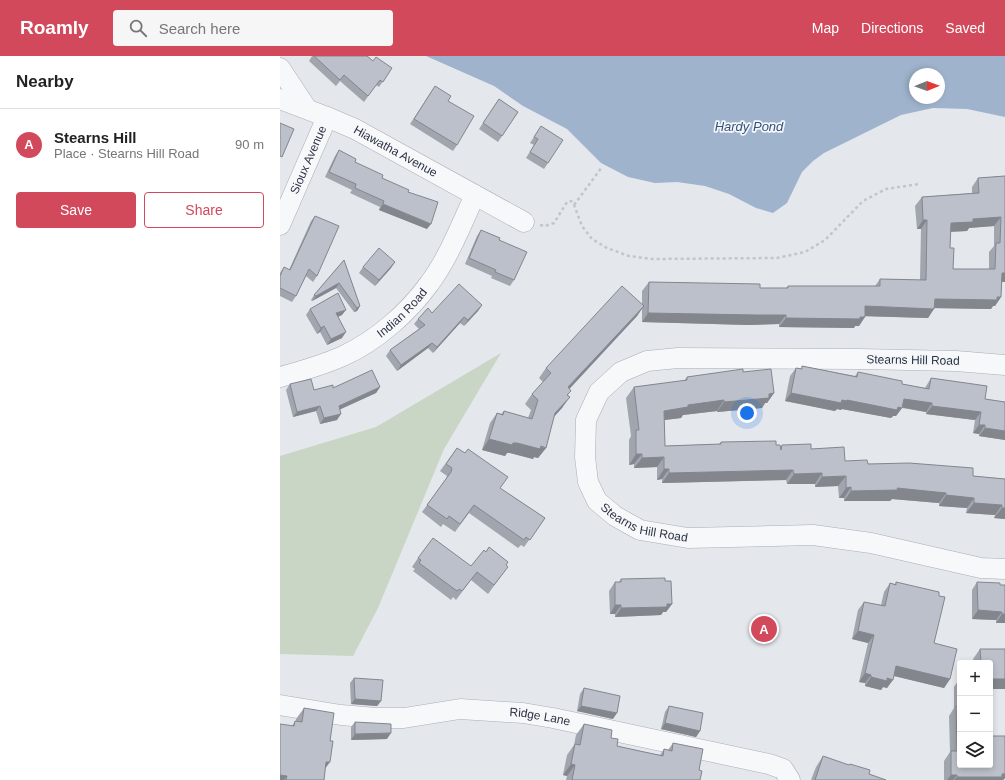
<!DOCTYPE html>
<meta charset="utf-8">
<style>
body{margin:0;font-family:Arial,sans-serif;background:#f6f6f6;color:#222}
.controls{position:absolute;right:12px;bottom:12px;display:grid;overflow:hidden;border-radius:4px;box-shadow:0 2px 6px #0003}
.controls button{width:36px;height:36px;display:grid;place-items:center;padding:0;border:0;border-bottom:1px solid #e0e0e0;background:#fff;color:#222;font:20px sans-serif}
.compass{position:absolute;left:629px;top:12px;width:36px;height:36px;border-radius:50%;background:#fff;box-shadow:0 2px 6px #0003;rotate:89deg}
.you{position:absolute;left:467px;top:357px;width:14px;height:14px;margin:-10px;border:3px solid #fff;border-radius:50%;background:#1a73e8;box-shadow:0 0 0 6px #1a73e833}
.badge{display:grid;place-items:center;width:26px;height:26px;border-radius:50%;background:#d1495b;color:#fff;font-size:13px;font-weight:700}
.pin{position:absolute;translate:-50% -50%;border:2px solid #fff;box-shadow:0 1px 4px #0006}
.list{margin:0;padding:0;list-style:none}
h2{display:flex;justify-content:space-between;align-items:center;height:52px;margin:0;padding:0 16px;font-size:17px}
h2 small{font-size:13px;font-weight:400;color:#767676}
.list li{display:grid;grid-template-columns:26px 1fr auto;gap:12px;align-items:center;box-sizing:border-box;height:72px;padding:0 16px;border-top:1px solid #e0e0e0}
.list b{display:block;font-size:15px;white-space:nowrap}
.list p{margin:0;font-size:13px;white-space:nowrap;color:#767676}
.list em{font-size:13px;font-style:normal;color:#767676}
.actions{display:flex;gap:8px;padding:12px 16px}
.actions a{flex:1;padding:9px 0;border:1px solid #d1495b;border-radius:4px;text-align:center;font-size:14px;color:#d1495b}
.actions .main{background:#d1495b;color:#fff}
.icon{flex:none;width:22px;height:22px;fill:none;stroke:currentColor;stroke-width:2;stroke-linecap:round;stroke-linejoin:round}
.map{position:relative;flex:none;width:725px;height:724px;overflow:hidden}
header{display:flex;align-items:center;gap:24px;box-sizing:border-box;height:56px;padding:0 20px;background:#d1495b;color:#fff}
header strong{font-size:19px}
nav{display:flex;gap:22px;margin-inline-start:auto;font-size:14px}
.search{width:280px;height:36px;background:#f6f6f6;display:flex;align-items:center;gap:10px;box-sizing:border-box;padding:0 14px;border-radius:4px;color:#767676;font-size:15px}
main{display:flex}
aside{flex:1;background:#fff}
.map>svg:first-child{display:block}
</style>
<header>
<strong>Roamly</strong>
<div class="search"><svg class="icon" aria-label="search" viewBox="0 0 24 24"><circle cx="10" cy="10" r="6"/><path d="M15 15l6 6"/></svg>Search here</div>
<nav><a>Map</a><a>Directions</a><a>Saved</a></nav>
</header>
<main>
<aside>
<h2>Nearby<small></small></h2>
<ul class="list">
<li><span class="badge">A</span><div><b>Stearns Hill</b><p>Place · Stearns Hill Road</p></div><em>90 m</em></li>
</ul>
<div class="actions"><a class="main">Save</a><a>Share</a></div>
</aside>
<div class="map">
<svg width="725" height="724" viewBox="0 0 725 724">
<rect width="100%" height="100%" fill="#e4e7ec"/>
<path fill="#c9d6c5" d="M221,297L164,393L98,552L73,600L0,598V400L96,371Z"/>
<path fill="#9fb4cc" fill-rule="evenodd" d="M146,0H725V61L687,53L653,52L621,59L544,97L533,105L522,116L507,147L493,157L476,152L449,138L425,130L397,126L375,127L348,121L321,107L287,73L243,50L214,30ZM635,18H659V42H635Z"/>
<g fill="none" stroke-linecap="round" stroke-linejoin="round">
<g stroke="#a9aeb7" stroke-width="21">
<g id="street">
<path d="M0,12L27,53"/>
<path id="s1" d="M0,43L47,61L75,73L244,166"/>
<path id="s2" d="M0,169L47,61"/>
<path id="s3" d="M725,309L676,305L579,303L398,302L367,305L341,316L319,336L306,364L305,401L308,426L317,445L335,460L360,474L408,482L533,479L591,487L701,512L725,513"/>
<path id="s4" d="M0,321C22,315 43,309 63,300C96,285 128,257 149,228C168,203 182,167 195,139"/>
<path id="s5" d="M0,649L61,659L96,662H124L180,653L243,657L273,662L489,708L503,713L510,724"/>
</g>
</g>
<g stroke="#c2c5cb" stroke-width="2.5" stroke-dasharray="3 3" stroke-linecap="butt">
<path d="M294,149L322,111"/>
<path d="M260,169L265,170L274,167L287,146L291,145L294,149L302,170L312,183L327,192L349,200L372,203L497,202L525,196L545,184L583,145L606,133L639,128"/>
</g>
<use href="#street" stroke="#f7f8fa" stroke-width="20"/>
</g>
<g fill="#a1a5ae" fill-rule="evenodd">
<path d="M32,0H87L93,5L112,12L99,31L96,29L84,46L60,25L56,30L29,5Z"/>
<path d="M155,30L168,45L177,89L173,95L130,68Z"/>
<path d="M219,43L238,56L218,86L199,73Z"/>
<path d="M261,70L268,107L264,113L246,102L254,89L250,87Z"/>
<path d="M59,94L75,106L102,122L128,136L147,173L99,154L100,151L70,137L72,134L45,121L55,100Z"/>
<path d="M725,120L721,241L715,250H713L711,253L654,252L648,262L585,260L579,270H575L574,272L499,271V268L469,269L362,266V252L357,260L289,333L288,340L282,352L274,361L266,392L258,402L254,401L253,403L230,397H227L225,400L202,394L210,367L217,357L221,358L224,355L248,362L251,354L245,348L252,338L263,326L259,322L266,312L362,249V235L369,226L480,232H506L508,230H595L600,223L640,224L641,173H637L635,150L642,141L692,137V131L698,122ZM714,170V190L709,196V213H673L670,192V176L687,175L689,172Z"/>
<path d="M35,160L37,220L33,226L26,220L16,240L12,246L0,240V217L4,211L9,214L31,165Z"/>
<path d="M201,174L219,184L234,224L230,230L211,222L212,220L185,208L197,180Z"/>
<path d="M64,204L80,250L77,255L74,256L56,232L32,245L31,244L34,239Z"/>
<path d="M115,206L111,212L95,230L79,217L83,211Z"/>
<path d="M202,249L198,255L184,270L180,267L153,297L148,292L117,315L106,300L110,294L139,273L134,268L138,263L152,257Z"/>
<path d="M30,253L62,259L58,261L62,282L47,289L40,276L37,278L26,259Z"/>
<path d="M522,310L575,320L578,316L622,328L645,332L651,322L705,343L725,346V384L699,380V378L693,377L695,364L646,358V356L622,352L616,360H613L611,362L562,353L561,354L557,353L555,355L505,345L510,320L516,312L521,313Z"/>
<path d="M463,316L494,337L487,347H485L482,352L437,356V355L403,359L401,362L384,364L385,390L439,388L441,386L496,389L500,391L502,389L531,393L565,405L693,420L725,423V463L714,462L715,459L686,457L687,452L659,450V447L612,443L610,445H564V442H559L558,430L535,431V428H507L506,424L382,427V423L377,424V411L354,412V408L349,409V384L351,380L346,342L354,331L404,325L407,321Z"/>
<path d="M10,328L34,334L53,332L100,331L96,337L59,354L57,364L40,368L36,355L13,361L6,334Z"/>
<path d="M177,392L220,432L265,462L244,491L241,489L238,492L189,457L175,476L163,468L161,471L142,456L166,423L167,420L160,415Z"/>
<path d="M138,502L191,510L226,509L222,519L208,538L191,524L176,544L173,541L171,544L133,515L135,513L132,511Z"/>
<path d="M341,523L385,525L392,548L386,556H383L381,559L335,561V558H330L329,535L335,526H339Z"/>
<path d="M616,526L659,540L654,587L670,623L664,632L614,620L607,632L603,631L601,634L585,630V627L579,626L588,587L572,583L578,554L584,546L601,549L604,536L610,527L615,528Z"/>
<path d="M697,526L720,529L725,567H716V564L692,563V534Z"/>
<path d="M700,593L710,607H694L693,603Z"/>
<path d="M74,622L101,645L97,650L71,648L70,627Z"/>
<path d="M680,622V709L725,680V722L723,724H664V705L670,696L669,660L674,652V631Z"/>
<path d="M304,632L333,663L297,655L300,638Z"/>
<path d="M389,650L420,675L416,681L381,673L385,656Z"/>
<path d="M24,652L45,714L44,724H0L12,670L15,665L16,666V663Z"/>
<path d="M75,666L107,683L71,684V671Z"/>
<path d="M304,668L331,682L337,690L355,694L380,699L384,693L388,694L393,687L419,714L420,724H286L287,720L283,719L287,699L294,689L296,679Z"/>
<path d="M543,700L569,709L570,708L589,718L606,724H531L536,711Z"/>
</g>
<g fill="#83868d">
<path d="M103,148L151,168L147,173L99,154Z"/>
<path d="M721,161L714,170L689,172L687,175L664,176L671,167L693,163Z"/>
<path d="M643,164H647L641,173H637Z"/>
<path d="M115,206L111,212L95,230L99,224Z"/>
<path d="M722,217H725V226H716Z"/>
<path d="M59,227L56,232L32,245L36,240Z"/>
<path d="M721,241L715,250H713L711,253L648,252L655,243Z"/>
<path d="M202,249L198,255L184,270L188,264Z"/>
<path d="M80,250L77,255L74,256L77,252Z"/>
<path d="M364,250L357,260L281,342L288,331Z"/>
<path d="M585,250L654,253L648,262L579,260Z"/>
<path d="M66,254L62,259L52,263L56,257Z"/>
<path d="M368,257L506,259L499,268L469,269L362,266Z"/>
<path d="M184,261L180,267L153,297L157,291Z"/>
<path d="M585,261L579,270H575L574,272L499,271L506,262Z"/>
<path d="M44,270L40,276L37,278L41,272Z"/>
<path d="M66,276L62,282L47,289L51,283Z"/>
<path d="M152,287L148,292L117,315L121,309Z"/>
<path d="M100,331L96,337L54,356L59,350Z"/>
<path d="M494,337L487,347H485L482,352L437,356L444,346Z"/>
<path d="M511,337L562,344L624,343L652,347L646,356L620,351L622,352L616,360H613L611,362L562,353L561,354L557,353L555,355L505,345Z"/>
<path d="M290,341L282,352L268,367L275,357Z"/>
<path d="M444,344L437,355L403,359L401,362L377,365L384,355L408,349Z"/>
<path d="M40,350L36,355L13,361L17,356Z"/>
<path d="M652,350L701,356L695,364L646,358Z"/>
<path d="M61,358L57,364L40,368L44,362Z"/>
<path d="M699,369H705L699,378L693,377Z"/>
<path d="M705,372L725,375V384L699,380Z"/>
<path d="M209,383L237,387L266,392L258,402L254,401L253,403L230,397H227L225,400L202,394Z"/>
<path d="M356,398H362L354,408L349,409Z"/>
<path d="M384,401L377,411L354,412L362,402Z"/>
<path d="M384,413H389L382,423L377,424Z"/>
<path d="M513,414L506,424L382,427L389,417Z"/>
<path d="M542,417L535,428H507L514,418Z"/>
<path d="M566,420L558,430L535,431L542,421Z"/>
<path d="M571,431L564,442H559L566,432Z"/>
<path d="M617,432L666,437L659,447L612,443L610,445H564L571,435Z"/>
<path d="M666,439L694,442L687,452L659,450Z"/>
<path d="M694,447L722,449L715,459L686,457Z"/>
<path d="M722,452H725V463L714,462Z"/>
<path d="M392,548L386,556H383L381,559L335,561L341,552Z"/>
<path d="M335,549H341L335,558H330Z"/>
<path d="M698,554L722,556L716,564L692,563Z"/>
<path d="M722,558H725V567H716Z"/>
<path d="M578,575L594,579L588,587L572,583Z"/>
<path d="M616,610L670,623L664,632L610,619Z"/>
<path d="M585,617L591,619L585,627L579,626Z"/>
<path d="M591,621L607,622L613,624L607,632L603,631L601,634L585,630Z"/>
<rect x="710" y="623" width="15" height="10"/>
<path d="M75,643L101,645L97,650L71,648Z"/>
<path d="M301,650L337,657L333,663L297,655Z"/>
<path d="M385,667L420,675L416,681L381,673Z"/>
<path d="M111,677L107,683L71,684L75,678Z"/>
<path d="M46,706H50L42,717Z"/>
<path d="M291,708L295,709L287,720L283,719Z"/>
<path d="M725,718V722L723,724H674L677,721Z"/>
<path d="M0,719L7,720L4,724H0Z"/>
<path d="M671,719H677L673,724H667Z"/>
</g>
<g fill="#bbc0ca" stroke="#83868d" fill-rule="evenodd">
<path d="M34,0H87L93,5L96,1L112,12L103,26L100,24L88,40L64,19L60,24Z"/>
<path d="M155,30L171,40L168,45L194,60L177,89L134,63Z"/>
<path d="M219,43L238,56L222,80L203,67Z"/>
<path d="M0,67L14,73L2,101L0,100Z"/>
<path d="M261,70L283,84L268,107L250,96L258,83L254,81Z"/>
<path d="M59,94L76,103L75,106L103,119L102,122L129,134L128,136L158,146L151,168L103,148L104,145L75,132L76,128L49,116Z"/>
<path d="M725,120V217H722L721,241H717V244L655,243L654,253L585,250V261H580V263L506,262V259H476L368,257L369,226L480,228V232H508V230H600V223L646,224L647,164H643L642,141L699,137L698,122ZM721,161L720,187H716L715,213H673L674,192H670L671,167L693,166V163Z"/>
<path d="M35,160L59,170L37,220L29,213L16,240L0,232V220L4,211L10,214Z"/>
<path d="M201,174L220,182L219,184L247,196L234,224L215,216L216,214L189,202Z"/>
<path d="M99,192L115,206L99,224L83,211Z"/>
<path d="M64,204L80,250L77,252L59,227L36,240L34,239Z"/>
<path d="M179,228L202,249L188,264L184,261L157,291L152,287L121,309L110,294L145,269L138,263L148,252L152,257Z"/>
<path d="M342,230L364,250L288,331L291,335L287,339L290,341L275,357L266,392L261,390L260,393L237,387H233L232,389L209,383L217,357L223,359L224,355L252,363L258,344L252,338L271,317L266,312Z"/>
<path d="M58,237L66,254L56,257L66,276L51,283L44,270L41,272L30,253Z"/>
<path d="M522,310L577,321L578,316L622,325V328L649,333L651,322L707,330L705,343L725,346V375L705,372V369H699L701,356L652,350V347L624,343L622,352L618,351L617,354L567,344V345L562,344L561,347L511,337L516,312L522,313Z"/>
<path d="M463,313V316L491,313L494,337L489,338V342L444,346V344L408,349V351L384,355L385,390L441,388V386L496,385V389H500L501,394L502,389L531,388V393L564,391L565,405L587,404L588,408L629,407L693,412V420L725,423V452H722V449L694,447V442L666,439V437L617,432L618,434L571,435V431L566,432V420L542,421V417L514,418L513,414L389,417V413H384V401L362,402V398H356V374H359L354,331L407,324V321Z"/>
<path d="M92,314L100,331L59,350L61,358L44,362L40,350L17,356L10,328L31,323L34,334L53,329V332Z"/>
<path d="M177,392L185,397L188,393L228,421L220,432L265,462L250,484L246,481L244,484L194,449L180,468L169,460L167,463L147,449L171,416L172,412L166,408Z"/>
<path d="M153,482L191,510L204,494L206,496L209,491L228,506L226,509L228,511L214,529L197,516L182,535L179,533L177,535L139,507L141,504L138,502Z"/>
<path d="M385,522V525H391L392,548H387V551L341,552V549H335V526H341V523Z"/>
<path d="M616,526L659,536V540L665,541L654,587L677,593L670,623L616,610L613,624L607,622V625L591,621V619L585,617L594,579L578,575L584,546L605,550L610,527L616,529Z"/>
<path d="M697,526L720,527V529H725V558H722V556L698,554Z"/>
<path d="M700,593H725V623H710V607H701Z"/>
<path d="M74,622L103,624L101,645L75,643Z"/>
<path d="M304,632L340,640L337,657L301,650Z"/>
<path d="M389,650L423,657L420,675L385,667Z"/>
<path d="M676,650H680V709H710V680H725V718H722V721H677V719H671V695H677V692Z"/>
<path d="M24,652L54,657L50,685H53L50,706H46L44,724H6L7,720L0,719V668L14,670L15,665L22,666Z"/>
<path d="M75,666L111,668V677L75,678Z"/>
<path d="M304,668L332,674L331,682L338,683L337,690L355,694L383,700L384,693L392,695L393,687L423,693L419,714L422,715L420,724H292L295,709L291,708L295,688L300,689Z"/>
<path d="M543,700L569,709L570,708L590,714L589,718L606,724H535Z"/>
</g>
<g text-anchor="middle" stroke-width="3.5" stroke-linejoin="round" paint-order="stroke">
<g font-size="12" fill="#2b3445" stroke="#f4f6f9">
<text dy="4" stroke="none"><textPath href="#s1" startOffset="127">Hiawatha Avenue</textPath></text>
<text dy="4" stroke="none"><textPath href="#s2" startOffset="71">Sioux Avenue</textPath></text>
<text dy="4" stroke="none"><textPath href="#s4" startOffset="140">Indian Road</textPath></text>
<text transform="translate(633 304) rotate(1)" y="4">Stearns Hill Road</text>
<text dy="4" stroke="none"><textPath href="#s3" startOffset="584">Stearns Hill Road</textPath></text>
<text dy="4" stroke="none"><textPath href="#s5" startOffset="262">Ridge Lane</textPath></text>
</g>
<g font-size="13" font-style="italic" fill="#34527a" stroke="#f4f6f9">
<text x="469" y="75">Hardy Pond</text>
</g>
</g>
</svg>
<div class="controls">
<button>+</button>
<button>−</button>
<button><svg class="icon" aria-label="layers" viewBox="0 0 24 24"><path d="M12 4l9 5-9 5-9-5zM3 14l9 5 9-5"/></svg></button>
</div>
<svg class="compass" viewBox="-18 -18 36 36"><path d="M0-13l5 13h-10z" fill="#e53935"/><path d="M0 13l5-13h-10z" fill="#767676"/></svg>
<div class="you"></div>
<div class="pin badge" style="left:484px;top:573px">A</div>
</div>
</main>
